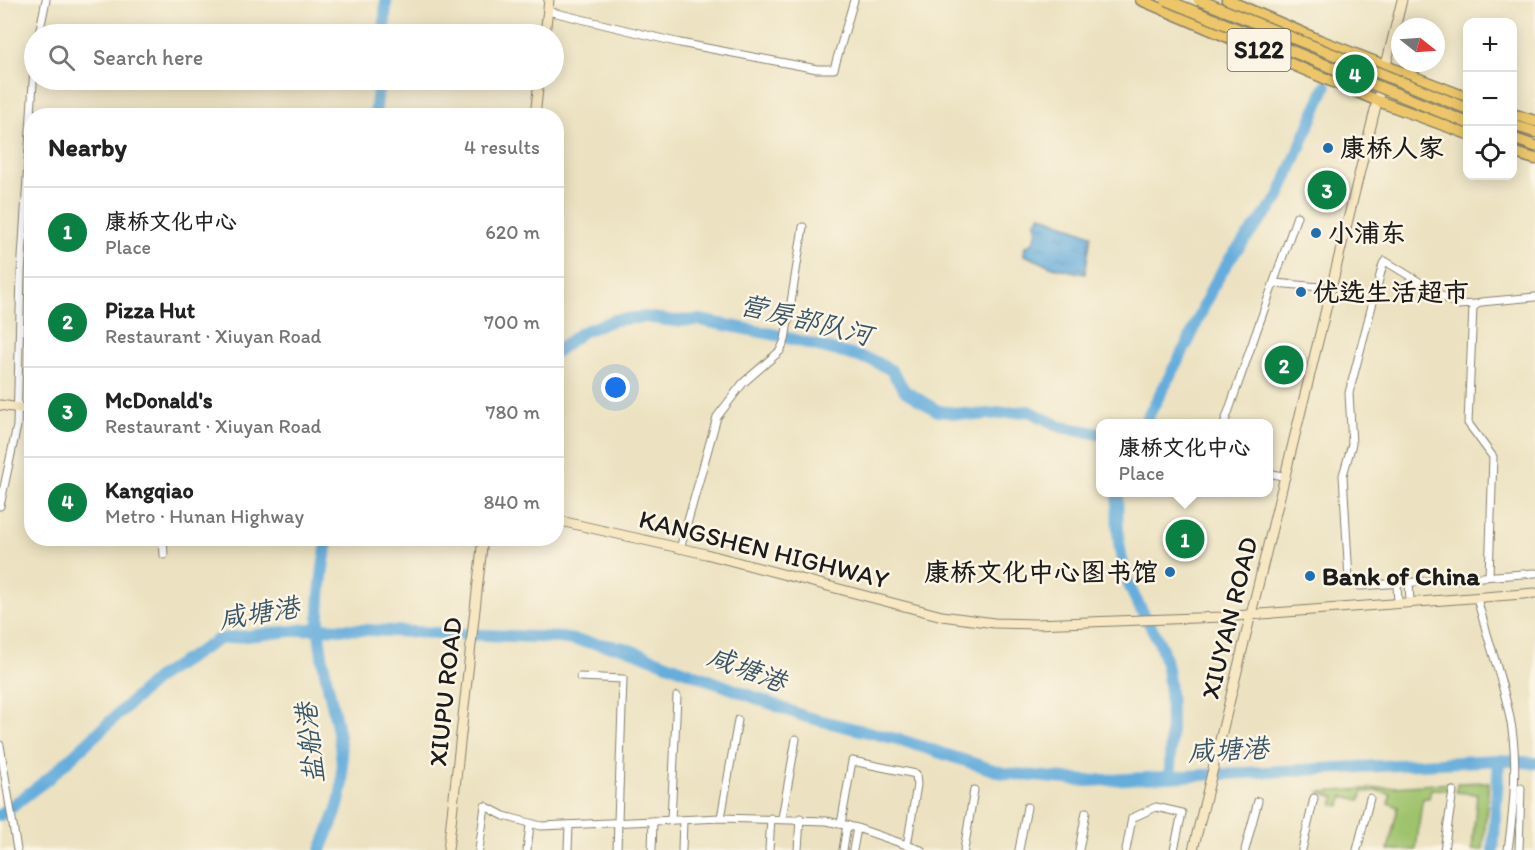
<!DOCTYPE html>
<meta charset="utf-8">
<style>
body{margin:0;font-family:Itim,"LXGW WenKai TC",sans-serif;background:#f6f6f6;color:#222}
.controls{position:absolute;right:18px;top:18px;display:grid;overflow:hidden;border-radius:12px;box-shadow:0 3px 15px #0003}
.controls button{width:54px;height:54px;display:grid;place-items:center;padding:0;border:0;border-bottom:2px solid #e0e0e0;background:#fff;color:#222;font:30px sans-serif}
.compass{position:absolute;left:1391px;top:18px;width:54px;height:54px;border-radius:50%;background:#fff;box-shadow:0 3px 15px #0003;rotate:107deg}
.you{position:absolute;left:616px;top:388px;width:21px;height:21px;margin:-15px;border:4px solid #fff;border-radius:50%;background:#1a73e8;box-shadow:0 0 0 9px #1a73e833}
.badge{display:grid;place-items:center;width:39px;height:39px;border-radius:50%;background:#0b8043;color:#fff;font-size:20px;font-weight:700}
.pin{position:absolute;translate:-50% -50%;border:3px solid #fff;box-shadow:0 2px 6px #0006}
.popup{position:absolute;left:1096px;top:419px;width:177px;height:78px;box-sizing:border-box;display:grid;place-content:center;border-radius:12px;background:#fff;filter:drop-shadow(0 2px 4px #0005);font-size:20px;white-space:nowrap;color:#767676}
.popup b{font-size:22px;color:#222}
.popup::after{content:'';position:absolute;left:50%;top:100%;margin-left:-12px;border:12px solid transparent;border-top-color:#fff}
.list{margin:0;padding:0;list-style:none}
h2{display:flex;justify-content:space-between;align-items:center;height:78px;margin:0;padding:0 24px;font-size:26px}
h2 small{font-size:20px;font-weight:400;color:#767676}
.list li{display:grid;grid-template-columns:39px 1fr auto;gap:18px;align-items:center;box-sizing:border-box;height:90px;padding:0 24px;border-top:2px solid #e0e0e0}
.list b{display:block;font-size:22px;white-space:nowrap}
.list p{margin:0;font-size:20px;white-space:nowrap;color:#767676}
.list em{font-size:20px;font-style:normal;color:#767676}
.icon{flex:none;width:33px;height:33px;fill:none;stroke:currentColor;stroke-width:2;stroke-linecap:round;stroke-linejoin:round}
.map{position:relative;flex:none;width:1535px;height:850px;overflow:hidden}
.search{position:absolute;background:#fff;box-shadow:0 3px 15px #0003;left:24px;top:24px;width:540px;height:66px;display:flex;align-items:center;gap:15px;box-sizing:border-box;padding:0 21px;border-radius:33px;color:#767676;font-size:22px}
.panel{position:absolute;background:#fff;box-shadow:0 3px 15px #0003;left:24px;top:108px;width:540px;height:438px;border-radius:24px}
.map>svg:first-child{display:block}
</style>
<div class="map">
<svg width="1535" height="850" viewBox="0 0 1535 850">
<defs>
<pattern id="water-ripples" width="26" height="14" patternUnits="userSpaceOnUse" patternTransform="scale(1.5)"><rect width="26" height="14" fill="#65addc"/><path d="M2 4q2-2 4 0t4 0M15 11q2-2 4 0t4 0" fill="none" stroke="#528cb2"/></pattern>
</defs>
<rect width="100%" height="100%" fill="#fcf5e5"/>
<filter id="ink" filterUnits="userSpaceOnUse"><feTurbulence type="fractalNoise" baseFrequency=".0167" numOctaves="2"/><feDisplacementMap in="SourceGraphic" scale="12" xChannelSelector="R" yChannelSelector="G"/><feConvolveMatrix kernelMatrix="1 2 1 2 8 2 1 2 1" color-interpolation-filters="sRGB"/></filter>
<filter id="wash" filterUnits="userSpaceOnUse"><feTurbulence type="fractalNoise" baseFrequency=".008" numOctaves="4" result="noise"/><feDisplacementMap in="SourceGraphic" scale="24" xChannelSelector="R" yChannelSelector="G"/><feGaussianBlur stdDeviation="1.35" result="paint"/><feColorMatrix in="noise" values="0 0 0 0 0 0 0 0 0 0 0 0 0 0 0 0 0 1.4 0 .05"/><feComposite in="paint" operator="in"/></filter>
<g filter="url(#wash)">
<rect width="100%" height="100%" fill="#ece2c1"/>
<g fill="#9fc26c" stroke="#5e6f44" stroke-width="1.5">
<path d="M1489,782L1483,850H1472L1477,794L1456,792L1457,783Z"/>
<path d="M1451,783L1450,790L1431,789L1429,798H1424L1422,801L1416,850H1388L1398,807L1388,803L1391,794L1378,791L1363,792L1360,800L1343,796L1340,806L1333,805L1335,797L1319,792Z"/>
</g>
<path fill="url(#water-ripples)" stroke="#40647c" stroke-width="1.5" d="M1041,215L1091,235L1085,274L1053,267L1024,255L1025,246L1032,244L1037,232L1035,223Z"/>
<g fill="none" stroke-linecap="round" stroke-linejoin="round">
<g stroke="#65addc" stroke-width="12">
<path d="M384,34L386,0"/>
<path d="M375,116L379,80"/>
<path d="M556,352L582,332L614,320L645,317L674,321L700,320L777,335L874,361L891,370L905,391L938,411L976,415L1029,411L1061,427L1101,434"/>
<path d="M1144,424L1189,340L1212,288L1231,257L1278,199L1326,85"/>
<path d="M1118,492C1116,526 1119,566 1134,596C1143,614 1155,631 1162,649C1175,688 1170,736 1170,777"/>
<path d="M0,815L48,779L157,678L219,639L319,628L560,638L625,648L806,717L901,740L1003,773L1087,781L1499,760L1535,763"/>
<path d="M321,850C329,829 340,808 342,785C345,731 322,682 319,630C318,603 323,565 328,538"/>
<path d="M1493,850L1499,760"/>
</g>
</g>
</g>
<g filter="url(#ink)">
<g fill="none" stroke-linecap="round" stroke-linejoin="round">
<g stroke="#847f6e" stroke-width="9">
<g id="street">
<path d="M548,11L680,43L817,69H834L854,0"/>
<path d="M39,34L46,0"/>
<path d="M1275,283L1331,288"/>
<path d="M1476,304L1457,305L1385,261L1383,264L1349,393L1352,444L1343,475L1349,579L1360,586L1535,573"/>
<path d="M1224,424L1297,216"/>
<path d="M1269,473L1286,477"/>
<path d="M0,506L17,426L21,274L34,67"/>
<path d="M163,538L164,555"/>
<path d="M680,549L717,417L743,383L780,351L785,340L803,227"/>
<path d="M1489,576L1493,457L1468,423L1473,307L1481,302L1535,297"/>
<path d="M1409,583L1410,602"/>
<path d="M1397,584L1398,603"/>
<path d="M1477,598C1487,637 1501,675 1509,713C1519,756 1514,807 1508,850"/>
<path d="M580,677L623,679L617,850"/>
<path d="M0,745L17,850"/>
<path d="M721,818L738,720"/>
<path d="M782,818L796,739"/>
<path d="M671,820L677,696"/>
<path d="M841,824L852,761L916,774L917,785L907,846"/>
<path d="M479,850L485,806L504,816L541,826L721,818L827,821L857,828L921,850"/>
<path d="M527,850L530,825"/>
<path d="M568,850L569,825"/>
<path d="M652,850L653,821"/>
<path d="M682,850L683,820"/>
<path d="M769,850L771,818"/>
<path d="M798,850L800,818"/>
<path d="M843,850L847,825"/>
<path d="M853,850L857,828"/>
<path d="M964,850L974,790"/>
<path d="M1019,850L1027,807"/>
<path d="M1079,850L1086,812"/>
<path d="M1126,850L1132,818L1156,807L1182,813L1174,850"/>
<path d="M1245,850L1258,801"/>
<path d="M1302,850L1314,798"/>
<path d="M1357,850L1370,798"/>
<path d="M1444,850L1453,791"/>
<path d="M1519,850L1521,788"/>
</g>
</g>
<g stroke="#847f6e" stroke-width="11">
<g id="secondary">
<path d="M545,34L549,0"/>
<path d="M535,116L539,80"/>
<path d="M0,405L32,410"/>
<path d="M556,520L706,554L942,616L994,623L1035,624L1222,617L1535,593"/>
<path d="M448,850L483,538"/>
<path d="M1193,850L1402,0"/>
</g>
</g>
<g stroke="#847f6e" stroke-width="13">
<g id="primary">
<path d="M1141,0L1378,101L1468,134"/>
<path d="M1227,0L1319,40L1468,98"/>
<path d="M1512,114L1535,121"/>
<path d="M1512,125L1535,132"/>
<path d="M1512,138L1535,146"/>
<path d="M1512,152L1535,159"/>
</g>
</g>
<use href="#street" stroke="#fff" stroke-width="7"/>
<use href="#secondary" stroke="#f7e8c3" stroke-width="9"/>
<use href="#primary" stroke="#ecc669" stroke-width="10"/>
<g stroke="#847f6e" stroke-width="13" stroke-linecap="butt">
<g id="primary-bridge">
<path d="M1166,0L1468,123"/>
<path d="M1199,0L1468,109"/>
</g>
</g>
<use href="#primary-bridge" stroke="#ecc669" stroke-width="10"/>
</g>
</g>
<g fill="#1f6fb2" stroke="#fcf5e5" stroke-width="2">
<circle cx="1328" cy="148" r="6"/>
<circle cx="1316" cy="233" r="6"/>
<circle cx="1301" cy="292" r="6"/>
<circle cx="1170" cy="572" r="6"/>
<circle cx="1310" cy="576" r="6"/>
</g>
<g text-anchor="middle" stroke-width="5" stroke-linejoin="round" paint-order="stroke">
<rect fill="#fcf5e5" stroke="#5f5d58" stroke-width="1.5" x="1227.5" y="29" width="63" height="42" rx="4.5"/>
<g font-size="24" font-weight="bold" fill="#1c1c1c">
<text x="1259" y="58">S122</text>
</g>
<g font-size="26" font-weight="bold" fill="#1c1c1c" stroke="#fcf5e5" text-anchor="start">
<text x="1340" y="157">康桥人家</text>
<text x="1328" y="242">小浦东</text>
<text x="1313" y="301">优选生活超市</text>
<text x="1158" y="581" text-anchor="end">康桥文化中心图书馆</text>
<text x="1322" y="585">Bank of China</text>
</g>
<g font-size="26" fill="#1c1c1c" stroke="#fcf5e5">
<text transform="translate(764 549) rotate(14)" y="9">KANGSHEN HIGHWAY</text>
<text transform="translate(1229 618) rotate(-76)" y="9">XIUYAN ROAD</text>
<text transform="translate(445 692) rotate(-84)" y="9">XIUPU ROAD</text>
</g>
<g font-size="27" font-style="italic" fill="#395669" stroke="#fcf5e5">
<text transform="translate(806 320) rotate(14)" y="9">营房部队河</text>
<text transform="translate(259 613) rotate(-9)" y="9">咸塘港</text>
<text transform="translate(747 669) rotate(21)" y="9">咸塘港</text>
<text transform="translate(310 743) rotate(-96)" y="9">盐船港</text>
<text transform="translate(1228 750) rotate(-3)" y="9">咸塘港</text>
</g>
</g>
</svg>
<div class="controls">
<button>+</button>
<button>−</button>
<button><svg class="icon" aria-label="locate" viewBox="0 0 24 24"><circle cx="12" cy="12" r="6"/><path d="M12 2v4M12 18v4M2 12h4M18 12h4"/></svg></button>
</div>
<svg class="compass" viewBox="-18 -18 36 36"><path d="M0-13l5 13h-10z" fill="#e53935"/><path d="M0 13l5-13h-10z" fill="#767676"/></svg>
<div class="you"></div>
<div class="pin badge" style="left:1185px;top:539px">1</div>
<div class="popup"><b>康桥文化中心</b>Place</div>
<div class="pin badge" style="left:1284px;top:365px">2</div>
<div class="pin badge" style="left:1327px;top:190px">3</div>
<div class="pin badge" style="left:1355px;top:74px">4</div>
<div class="search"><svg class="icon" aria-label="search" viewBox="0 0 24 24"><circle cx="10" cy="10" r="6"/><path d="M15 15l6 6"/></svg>Search here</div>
<section class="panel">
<h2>Nearby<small>4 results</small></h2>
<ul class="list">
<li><span class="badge">1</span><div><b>康桥文化中心</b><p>Place</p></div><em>620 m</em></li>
<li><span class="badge">2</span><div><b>Pizza Hut</b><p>Restaurant · Xiuyan Road</p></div><em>700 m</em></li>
<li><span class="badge">3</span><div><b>McDonald's</b><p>Restaurant · Xiuyan Road</p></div><em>780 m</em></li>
<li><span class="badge">4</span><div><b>Kangqiao</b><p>Metro · Hunan Highway</p></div><em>840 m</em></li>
</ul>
</section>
</div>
